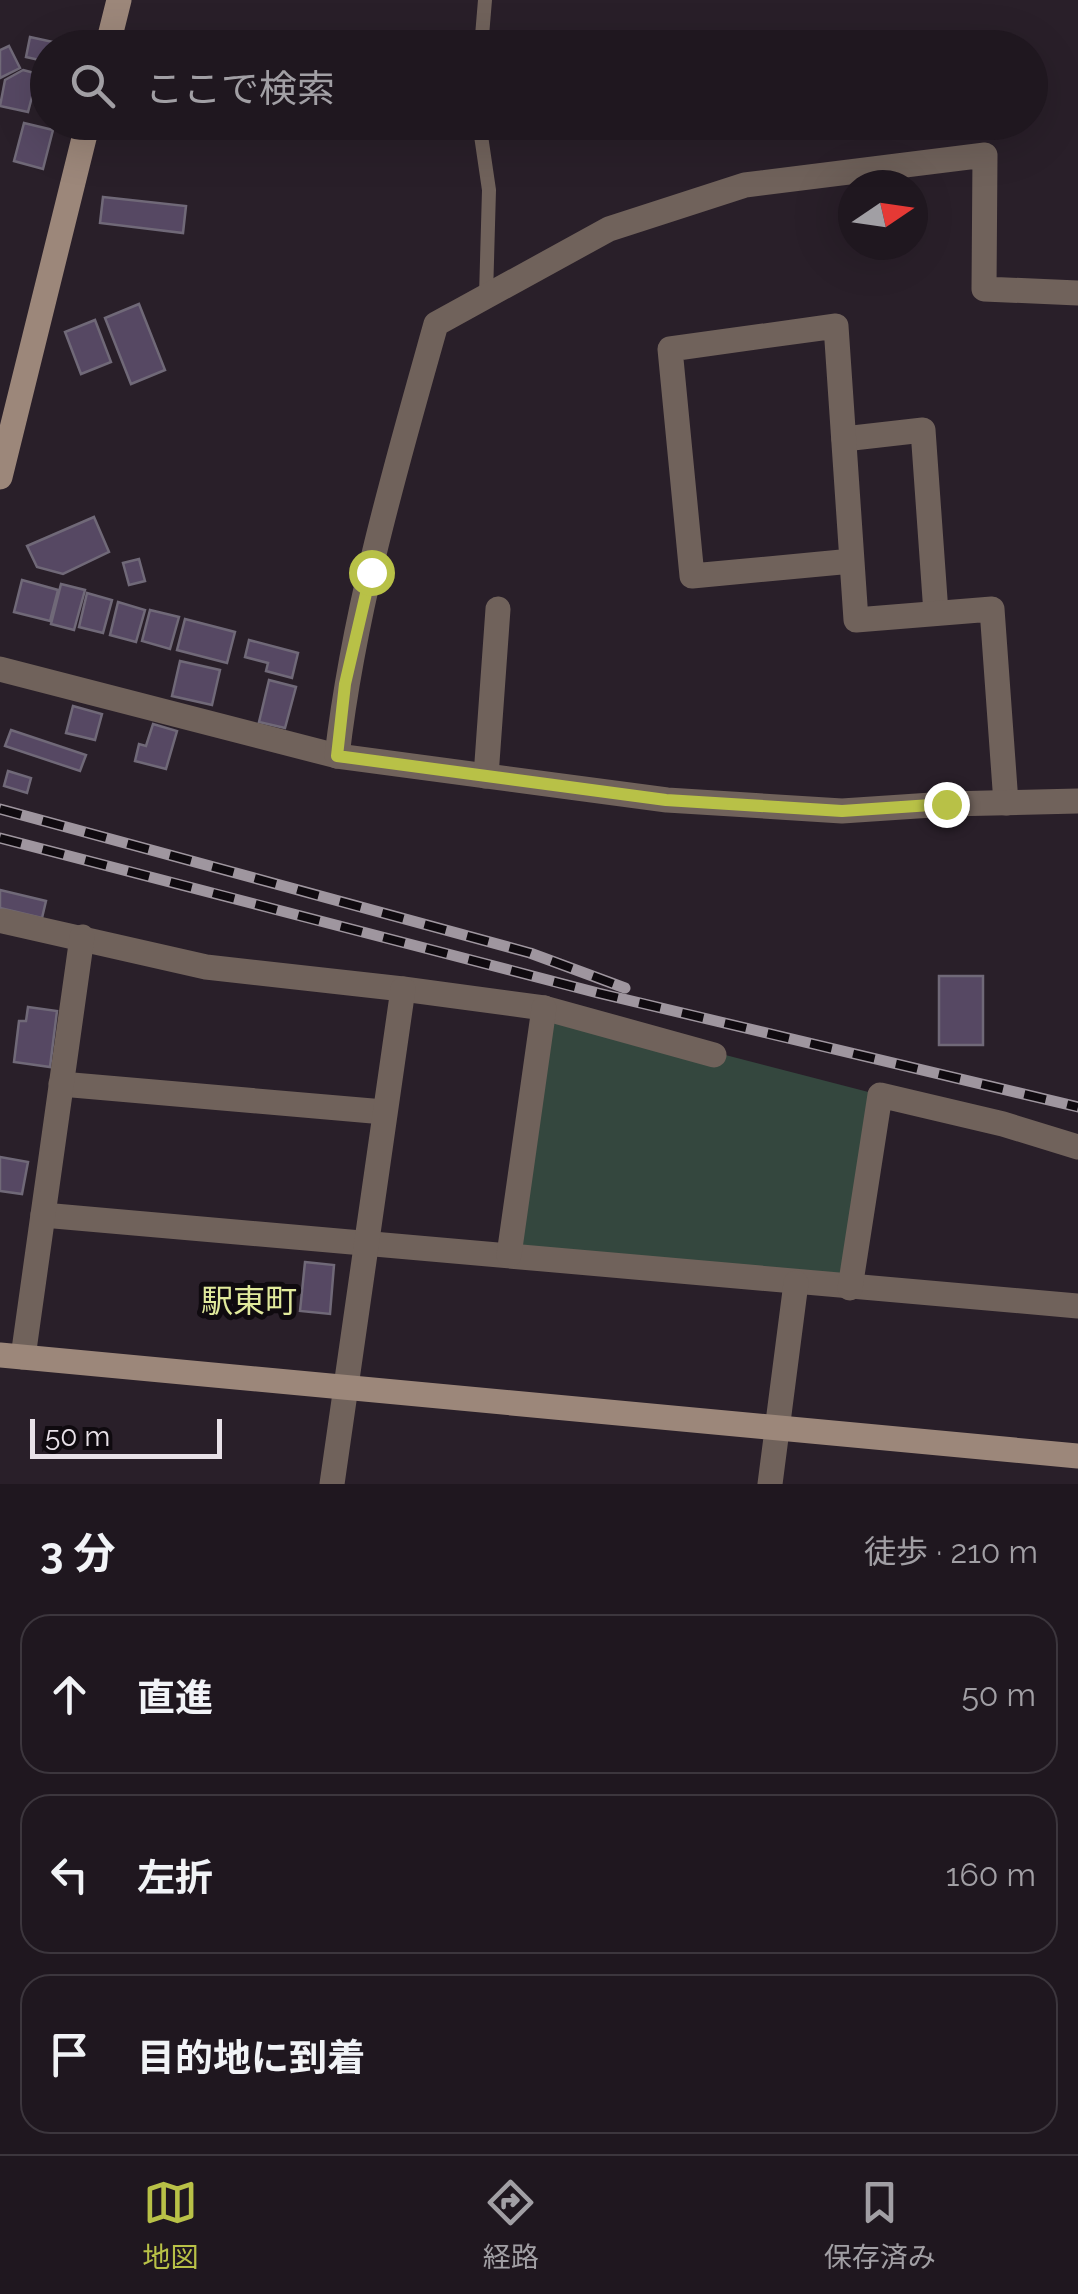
<!DOCTYPE html>
<html lang="ja">
<meta charset="utf-8">
<style>
body{margin:0;font-family:Raleway,"Noto Sans JP",sans-serif;background:#2c242c;color:#f1f3f6}
.compass{position:absolute;left:838px;top:170px;width:90px;height:90px;border-radius:50%;background:#1f171f;box-shadow:0 10px 40px #0002;rotate:77deg}
.scale{position:absolute;left:30px;bottom:25px;width:192px;box-sizing:border-box;padding-left:10px;border:5px solid #e8e1e8;border-top:0;font-size:28px;line-height:35px;white-space:nowrap;color:#e8e1e8;-webkit-text-stroke:8px #0f0a0f;paint-order:stroke}
.stop{position:absolute;width:30px;height:30px;margin:-22px;border:8px solid #b8c147;border-radius:50%;background:#fff}
.stop.end{background:#b8c147;border-color:#fff;box-shadow:0 2px 10px #0008}
.list{margin:0;padding:0;list-style:none}
h2{display:flex;justify-content:space-between;align-items:center;height:130px;margin:0;padding:0 40px;font-size:42px}
h2 small{font-size:32px;font-weight:400;color:#a19fa4}
.list li{display:grid;grid-template-columns:65px 1fr auto;gap:30px;align-items:center;box-sizing:border-box;height:160px;margin:0 20px 20px;padding:0 20px;border:2px solid #3c363d;border-radius:30px}
.list b{display:block;font-size:38px;white-space:nowrap}
.list em{font-size:32px;font-style:normal;color:#a19fa4}
.icon{flex:none;width:55px;height:55px;fill:none;stroke:currentColor;stroke-width:2;stroke-linecap:round;stroke-linejoin:round}
.map{position:relative;flex:none;width:1078px;height:1484px;overflow:hidden}
.search{position:absolute;background:#1f171f;box-shadow:0 10px 40px #0002;left:30px;right:30px;top:30px;height:110px;display:flex;align-items:center;gap:25px;box-sizing:border-box;padding:0 35px;border-radius:55px;color:#a19fa4;font-size:38px}
.sheet{height:670px;background:#1f171f}
nav{display:flex;justify-content:space-around;align-items:center;box-sizing:border-box;height:140px;border-top:2px solid #3c363d;background:#1f171f;font-size:28px;color:#a19fa4}
nav a{display:grid;justify-items:center;gap:5px}
nav .on{color:#b8c147}
.map>svg:first-child{display:block}
</style>
<div class="map">
<svg width="1078" height="1484" viewBox="0 0 1078 1484">
<rect width="100%" height="100%" fill="#291f29"/>
<path fill="#34473e" d="M544,1008L880,1095L850,1288L509,1255Z"/>
<g fill="#564863" stroke="#706978" stroke-width="2.5">
<path d="M30,37L76,47V48H48V62L26,57Z"/>
<path d="M9,46L20,68L0,78V50Z"/>
<path d="M23,70L38,74L28,112L0,106L5,80Z"/>
<path d="M24,123L53,130L43,169L14,161Z"/>
<path d="M103,197L186,206L183,233L100,223Z"/>
<path d="M139,304L165,370L131,384L105,318Z"/>
<path d="M95,320L111,362L81,374L65,332Z"/>
<path d="M94,517L109,552L63,574L37,567L27,546Z"/>
<path d="M139,559L145,581L129,585L123,563Z"/>
<path d="M22,580L58,590L50,621L14,612Z"/>
<path d="M61,584L85,590L74,630L51,624Z"/>
<path d="M87,593L112,600L103,633L79,627Z"/>
<path d="M118,602L145,610L136,642L110,635Z"/>
<path d="M150,610L179,617L170,649L142,641Z"/>
<path d="M185,619L235,632L227,663L177,650Z"/>
<path d="M249,640L298,653L292,678L266,671L268,663L245,657Z"/>
<path d="M180,661L220,670L212,705L172,696Z"/>
<path d="M269,680L296,687L285,728L259,722Z"/>
<path d="M73,706L102,714L95,740L66,733Z"/>
<path d="M153,724L177,731L166,769L135,761L139,744L146,746Z"/>
<path d="M11,730L86,755L80,771L5,746Z"/>
<path d="M8,771L31,778L27,793L4,786Z"/>
<path d="M0,890L46,901L42,918L0,908Z"/>
<rect x="939" y="976" width="44" height="69"/>
<path d="M28,1007L57,1011L50,1067L14,1062L19,1021H26Z"/>
<path d="M0,1157L28,1162L22,1194L0,1191Z"/>
<path d="M305,1262L334,1265L330,1314L300,1311Z"/>
</g>
<g fill="none" stroke-linecap="round" stroke-linejoin="round">
<g stroke="#70625b" stroke-width="14">
<path d="M481,48L485,0"/>
<path d="M479,122L489,190L486,296"/>
</g>
<g stroke="#70625b" stroke-width="25">
<path d="M844,439L923,430L936,613"/>
<path d="M852,561L692,576L670,349L836,326L856,620L992,609L1006,803"/>
<path d="M0,669L337,756L667,800L842,811L947,804L1078,801"/>
<path d="M337,756C354,609 396,466 436,324L609,229L745,185L985,155L984,289L1078,293"/>
<path d="M486,776L498,609"/>
<path d="M3,921L206,967L403,989L544,1008L714,1055"/>
<path d="M61,1084L384,1112"/>
<path d="M43,1215L1078,1306"/>
<path d="M509,1255L544,1008"/>
<path d="M850,1288L880,1095L1003,1124L1078,1147"/>
<path d="M23,1357L82,937"/>
<path d="M332,1484L403,989"/>
<path d="M770,1484L796,1283"/>
</g>
<g stroke="#9c877a" stroke-width="25">
<path d="M107,48L119,0"/>
<path d="M0,477L88,122"/>
<path d="M0,1355L1078,1456"/>
</g>
<g stroke="#9f969f" stroke-width="11">
<g id="rail">
<path d="M0,809L530,953L625,988"/>
<path d="M0,838L598,993L1078,1107"/>
</g>
</g>
<use href="#rail" stroke="#0f0a0f" stroke-width="8" stroke-dasharray="22" stroke-linecap="butt"/>
</g>
<g fill="none" stroke-linecap="round" stroke-linejoin="round">
<path stroke="#b8c147" stroke-width="12" d="M371,572L345,684L337,756L666,800L842,811L946,804"/>
</g>
<g text-anchor="middle" stroke-width="10" stroke-linejoin="round" paint-order="stroke">
<g font-size="32" fill="#e1ea9c" stroke="#0f0a0f">
<text x="249" y="1312">駅東町</text>
</g>
</g>
</svg>
<svg class="compass" viewBox="-18 -18 36 36"><path d="M0-13l5 13h-10z" fill="#e53935"/><path d="M0 13l5-13h-10z" fill="#a19fa4"/></svg>
<div class="scale">50 m</div>
<div class="stop" style="left:371px;top:572px"></div>
<div class="stop end" style="left:946px;top:804px"></div>
<div class="search"><svg class="icon" aria-label="search" viewBox="0 0 24 24"><circle cx="10" cy="10" r="6"/><path d="M15 15l6 6"/></svg>ここで検索</div>
</div>
<section class="sheet">
<h2>3 分<small>徒歩 · 210 m</small></h2>
<ul class="list">
<li><svg class="icon" aria-label="ahead" viewBox="0 0 24 24"><path d="M12 20V5M6 11l6-6 6 6"/></svg><div><b>直進</b></div><em>50 m</em></li>
<li><svg class="icon" aria-label="left" viewBox="0 0 24 24"><path d="M17 20v-9H6M10 6l-5 5 5 5"/></svg><div><b>左折</b></div><em>160 m</em></li>
<li><svg class="icon" aria-label="arrive" viewBox="0 0 24 24"><path d="M6 21V4h12l-3 4 3 4H6"/></svg><div><b>目的地に到着</b></div></li>
</ul>
</section>
<nav>
<a class="on"><svg class="icon" aria-label="map" viewBox="0 0 24 24"><path d="M3 6l6-2 6 2 6-2v14l-6 2-6-2-6 2zM9 4v14M15 6v14"/></svg>地図</a>
<a><svg class="icon" aria-label="directions" viewBox="0 0 24 24"><path d="M12 3l9 9-9 9-9-9zM9 14v-3h6M13 9l2 2-2 2"/></svg>経路</a>
<a><svg class="icon" aria-label="saved" viewBox="0 0 24 24"><path d="M7 4h10v16l-5-4-5 4z"/></svg>保存済み</a>
</nav>
